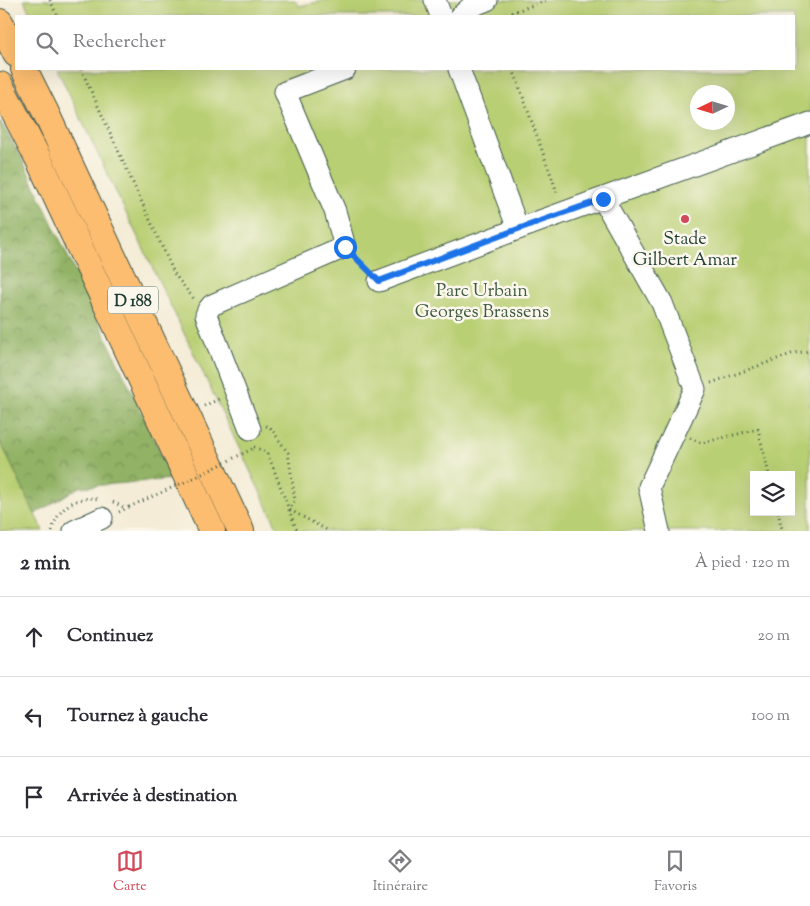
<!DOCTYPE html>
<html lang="fr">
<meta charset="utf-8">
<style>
body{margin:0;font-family:"Sorts Mill Goudy",serif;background:#f7f7f7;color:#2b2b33}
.controls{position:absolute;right:15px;bottom:15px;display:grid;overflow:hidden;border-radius:0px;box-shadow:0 5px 20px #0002}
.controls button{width:45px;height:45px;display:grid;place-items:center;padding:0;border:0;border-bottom:1px solid #e1e1e2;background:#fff;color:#2b2b33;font:25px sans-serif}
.compass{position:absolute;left:690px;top:85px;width:45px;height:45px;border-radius:50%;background:#fff;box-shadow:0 5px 20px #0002;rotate:266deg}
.stop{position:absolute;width:15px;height:15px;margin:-11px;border:4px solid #1a73e8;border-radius:50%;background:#fff}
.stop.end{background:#1a73e8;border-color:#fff;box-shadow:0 1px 5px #0008}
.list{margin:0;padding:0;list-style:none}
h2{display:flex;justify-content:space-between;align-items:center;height:65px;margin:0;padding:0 20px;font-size:21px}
h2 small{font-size:16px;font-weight:400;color:#7c7c81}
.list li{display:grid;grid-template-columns:32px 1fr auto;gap:15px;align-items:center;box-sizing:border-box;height:80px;padding:0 20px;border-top:1px solid #e1e1e2}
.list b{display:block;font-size:19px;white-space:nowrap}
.list em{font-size:16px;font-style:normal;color:#7c7c81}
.icon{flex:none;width:28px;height:28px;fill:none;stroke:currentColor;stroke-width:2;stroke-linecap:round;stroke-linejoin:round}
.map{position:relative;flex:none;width:810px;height:531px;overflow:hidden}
.search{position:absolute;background:#fff;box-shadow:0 5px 20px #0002;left:15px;right:15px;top:15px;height:55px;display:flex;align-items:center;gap:12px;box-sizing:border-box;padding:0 18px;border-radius:0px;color:#7c7c81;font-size:19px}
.sheet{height:305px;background:#fff}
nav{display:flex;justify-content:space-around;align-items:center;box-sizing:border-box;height:70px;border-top:1px solid #e1e1e2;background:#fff;font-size:14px;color:#7c7c81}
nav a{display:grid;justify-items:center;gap:2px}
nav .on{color:#d1495b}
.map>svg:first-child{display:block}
</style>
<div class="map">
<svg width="810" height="531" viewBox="0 0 810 531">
<defs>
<pattern id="forest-crowns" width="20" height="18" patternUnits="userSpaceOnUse" patternTransform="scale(1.25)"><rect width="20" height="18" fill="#92b265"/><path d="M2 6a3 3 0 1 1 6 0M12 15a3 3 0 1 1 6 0" fill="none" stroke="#779254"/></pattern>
</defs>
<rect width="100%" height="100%" fill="#fbf7ec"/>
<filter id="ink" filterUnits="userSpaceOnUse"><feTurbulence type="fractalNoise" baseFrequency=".02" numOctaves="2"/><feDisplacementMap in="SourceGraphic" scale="10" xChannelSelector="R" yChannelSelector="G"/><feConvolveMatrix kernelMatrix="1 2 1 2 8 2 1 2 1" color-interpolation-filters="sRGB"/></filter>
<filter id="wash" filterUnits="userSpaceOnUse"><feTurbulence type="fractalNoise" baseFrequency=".0096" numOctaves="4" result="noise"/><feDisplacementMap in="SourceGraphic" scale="20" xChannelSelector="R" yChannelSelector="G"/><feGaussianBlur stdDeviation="1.12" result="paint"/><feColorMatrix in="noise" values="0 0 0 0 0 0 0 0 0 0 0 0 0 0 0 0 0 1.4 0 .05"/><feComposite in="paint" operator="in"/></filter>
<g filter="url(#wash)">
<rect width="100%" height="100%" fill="#f4ecd6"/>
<g fill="#b9cf73" stroke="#6c8654" fill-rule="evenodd">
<path d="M24,0H295L299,6L327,0H810V531H279L57,69H794V16H31ZM698,92H728V122H698ZM754,475H791V512H754Z"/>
<path d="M0,441L43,531H0Z"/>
</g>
<path fill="url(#forest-crowns)" stroke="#58784c" d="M0,121L21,157L173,479L79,487L35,514L0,441Z"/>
</g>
<g filter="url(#ink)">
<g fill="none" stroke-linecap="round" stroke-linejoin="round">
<g stroke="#3f574c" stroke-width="23">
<g id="minor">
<path d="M435,0L441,16"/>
<path d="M461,16L472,6L487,0"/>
<path d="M459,69L518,229"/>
<path d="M603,199L662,303L695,389L649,487L659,531"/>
<path d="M379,281L518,229L810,123"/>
<path d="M250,429L206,315L208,310L212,305L345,247L335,211L285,92L345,69"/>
<path d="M74,531L102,518"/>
</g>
</g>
<g stroke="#3f574c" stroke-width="28">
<g id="major">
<path d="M0,22L16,54"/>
<path d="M24,69L45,111L241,531"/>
<path d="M0,85L39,160L212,531"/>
</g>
</g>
<g stroke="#3f574c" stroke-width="3" stroke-dasharray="1 4" stroke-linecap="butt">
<path d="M50,0L57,16"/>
<path d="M502,16L548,0"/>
<path d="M81,69L175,275L194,299"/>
<path d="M513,69L558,195"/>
<path d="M356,258L368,270"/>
<path d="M711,383L794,353L810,351"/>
<path d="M204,406L219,399"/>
<path d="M266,426L270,427L288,453L295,500L289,509"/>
<path d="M690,438L702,443L758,429L769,475"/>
<path d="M254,447L266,452L270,459L297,531"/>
<path d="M113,502L125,508"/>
<path d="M290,510L329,531"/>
<path d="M119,512L129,507"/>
<path d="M778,512L782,529"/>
<path d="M52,531C57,508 76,495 99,499"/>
</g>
<use href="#minor" stroke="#fff" stroke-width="21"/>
<use href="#major" stroke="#fcbd6f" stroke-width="26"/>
<path stroke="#3f574c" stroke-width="3" stroke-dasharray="1 4" stroke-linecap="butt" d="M129,507L198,476L254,448"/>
</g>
</g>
<g fill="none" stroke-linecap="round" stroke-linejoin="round" filter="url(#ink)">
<path stroke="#1a73e8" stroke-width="6" d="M345,247L379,281L518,229L603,199"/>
</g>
<circle fill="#d1495b" stroke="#fbf7ec" stroke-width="2" cx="685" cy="219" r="5"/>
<g text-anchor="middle" stroke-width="5" stroke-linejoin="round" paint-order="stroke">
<rect fill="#fbf7ec" stroke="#61756b" stroke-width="1" x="108" y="286.5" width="50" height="27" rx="4"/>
<g font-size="16" font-weight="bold" fill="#1f3d34">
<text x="133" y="306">D 188</text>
</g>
<g font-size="18" fill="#1f3d34" stroke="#fbf7ec">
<text x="685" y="244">Stade<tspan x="685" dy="21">Gilbert Amar</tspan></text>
</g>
<g font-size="18" fill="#3e5a41" stroke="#fbf7ec">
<text x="482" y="296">Parc Urbain<tspan x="482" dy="21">Georges Brassens</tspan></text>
</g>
</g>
</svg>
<div class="controls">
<button><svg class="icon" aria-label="layers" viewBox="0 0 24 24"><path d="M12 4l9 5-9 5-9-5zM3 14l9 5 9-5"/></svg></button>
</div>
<svg class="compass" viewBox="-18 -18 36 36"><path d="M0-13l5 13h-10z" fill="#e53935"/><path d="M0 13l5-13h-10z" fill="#7c7c81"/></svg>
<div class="stop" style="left:345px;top:247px"></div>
<div class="stop end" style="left:603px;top:199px"></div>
<div class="search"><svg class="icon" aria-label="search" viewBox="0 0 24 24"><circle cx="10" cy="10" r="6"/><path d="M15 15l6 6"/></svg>Rechercher</div>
</div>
<section class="sheet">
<h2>2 min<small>À pied · 120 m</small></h2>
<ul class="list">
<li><svg class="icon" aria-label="ahead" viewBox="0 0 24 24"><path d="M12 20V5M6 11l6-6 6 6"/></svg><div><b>Continuez</b></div><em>20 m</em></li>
<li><svg class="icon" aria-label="left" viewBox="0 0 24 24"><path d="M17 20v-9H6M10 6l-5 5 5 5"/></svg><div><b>Tournez à gauche</b></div><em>100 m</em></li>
<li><svg class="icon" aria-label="arrive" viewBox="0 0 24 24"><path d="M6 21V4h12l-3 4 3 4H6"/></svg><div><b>Arrivée à destination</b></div></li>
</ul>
</section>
<nav>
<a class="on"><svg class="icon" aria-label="map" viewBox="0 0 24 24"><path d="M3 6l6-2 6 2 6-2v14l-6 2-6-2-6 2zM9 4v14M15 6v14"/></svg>Carte</a>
<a><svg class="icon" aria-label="directions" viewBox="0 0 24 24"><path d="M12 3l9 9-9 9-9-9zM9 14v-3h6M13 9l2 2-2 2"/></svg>Itinéraire</a>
<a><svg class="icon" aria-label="saved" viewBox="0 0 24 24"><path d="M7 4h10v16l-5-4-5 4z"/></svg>Favoris</a>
</nav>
